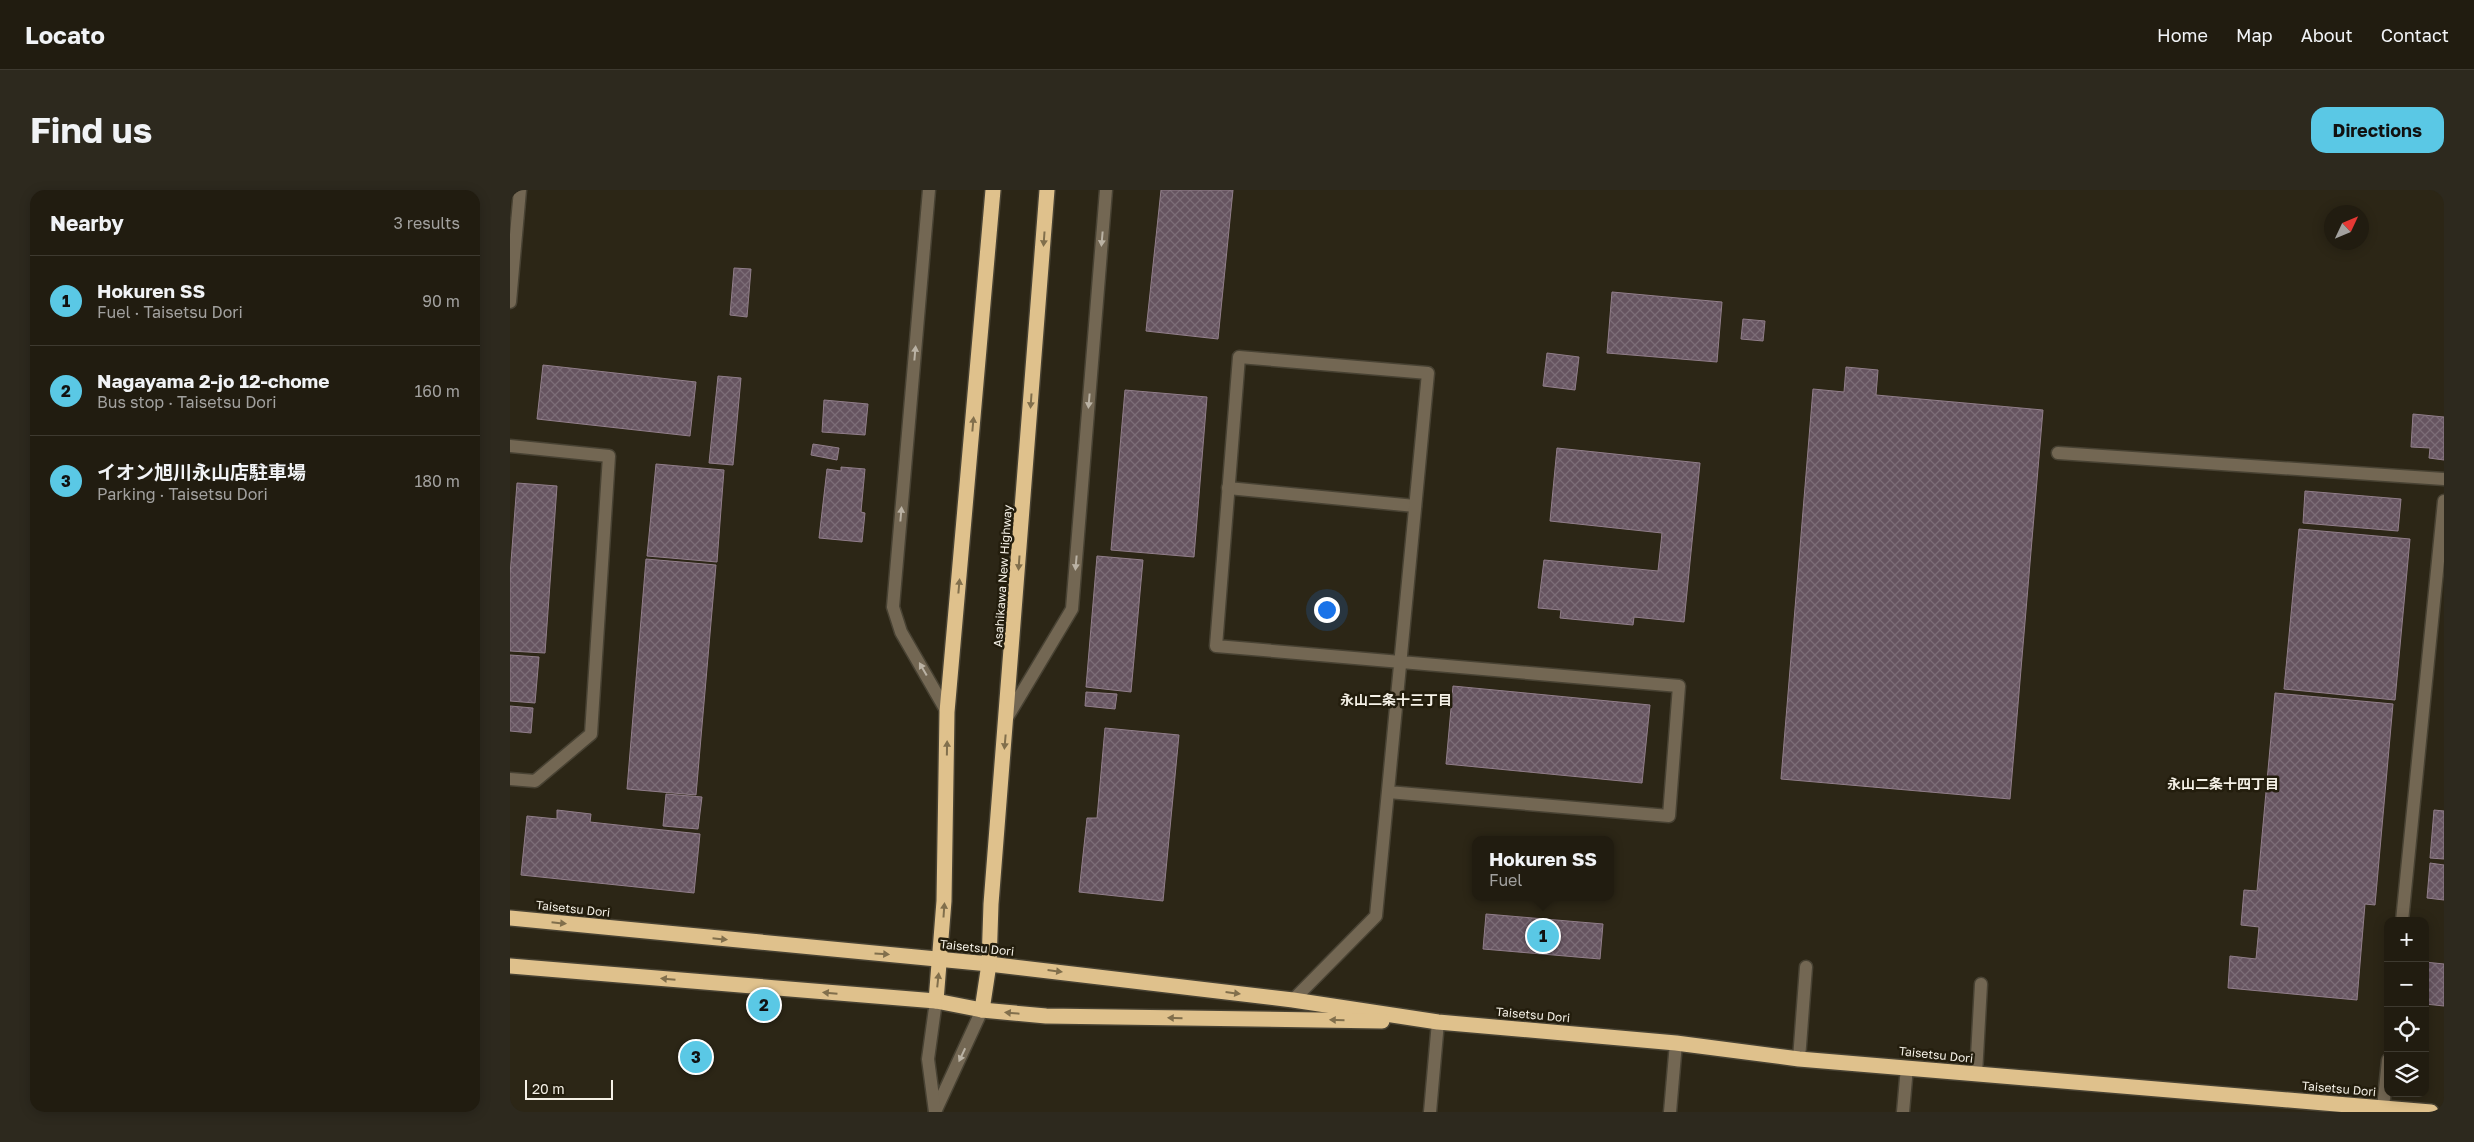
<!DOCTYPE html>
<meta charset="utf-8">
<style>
body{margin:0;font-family:"Golos Text","Noto Sans JP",sans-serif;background:#2d291e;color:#f1f3f6}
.controls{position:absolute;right:15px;bottom:15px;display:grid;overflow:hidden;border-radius:10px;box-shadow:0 2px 12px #0003}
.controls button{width:45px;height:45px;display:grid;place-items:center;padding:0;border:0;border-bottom:1px solid #3e3a30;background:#211c10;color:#f1f3f6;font:25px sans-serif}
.compass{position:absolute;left:1814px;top:15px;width:45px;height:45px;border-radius:50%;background:#211c10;box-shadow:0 2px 12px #0003;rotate:46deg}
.scale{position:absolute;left:15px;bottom:12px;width:88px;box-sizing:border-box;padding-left:5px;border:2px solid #f4f0e6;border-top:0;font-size:14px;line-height:18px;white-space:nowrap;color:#f4f0e6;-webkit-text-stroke:4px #231d0d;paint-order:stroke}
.you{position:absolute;left:816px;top:419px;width:18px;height:18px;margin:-12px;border:4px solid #fff;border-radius:50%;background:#1a73e8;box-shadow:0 0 0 8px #1a73e833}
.badge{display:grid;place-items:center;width:32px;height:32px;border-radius:50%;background:#5ac8e5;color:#111;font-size:16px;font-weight:700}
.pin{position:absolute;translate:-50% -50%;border:2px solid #fff;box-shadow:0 1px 5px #0006}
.popup{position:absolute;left:962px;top:646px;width:142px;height:65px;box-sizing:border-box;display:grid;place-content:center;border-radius:10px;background:#211c10;filter:drop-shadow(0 1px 4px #0005);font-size:16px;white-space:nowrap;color:#a2a19f}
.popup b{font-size:19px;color:#f1f3f6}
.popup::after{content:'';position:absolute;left:50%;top:100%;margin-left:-10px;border:10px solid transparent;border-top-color:#211c10}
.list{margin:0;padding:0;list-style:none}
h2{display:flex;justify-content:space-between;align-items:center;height:65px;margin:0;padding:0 20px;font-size:21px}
h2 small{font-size:16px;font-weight:400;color:#a2a19f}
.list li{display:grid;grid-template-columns:32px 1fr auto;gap:15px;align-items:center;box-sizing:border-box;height:90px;padding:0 20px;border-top:1px solid #3e3a30}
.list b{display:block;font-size:19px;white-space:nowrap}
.list p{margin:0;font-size:16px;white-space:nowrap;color:#a2a19f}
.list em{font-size:16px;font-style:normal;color:#a2a19f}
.icon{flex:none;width:28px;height:28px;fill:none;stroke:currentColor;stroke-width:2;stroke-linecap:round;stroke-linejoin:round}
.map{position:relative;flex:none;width:1934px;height:922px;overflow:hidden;border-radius:15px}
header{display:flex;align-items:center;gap:30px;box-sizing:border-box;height:70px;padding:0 25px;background:#211c10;border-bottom:1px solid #3e3a30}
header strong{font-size:24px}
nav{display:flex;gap:28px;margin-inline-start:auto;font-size:18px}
.intro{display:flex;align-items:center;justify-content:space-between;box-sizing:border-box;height:120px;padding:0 30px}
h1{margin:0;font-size:35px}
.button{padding:12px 22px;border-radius:15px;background:#5ac8e5;color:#111;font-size:18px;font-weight:700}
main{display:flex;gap:30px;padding:0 30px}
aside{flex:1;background:#211c10;border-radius:15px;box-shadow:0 2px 12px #0003}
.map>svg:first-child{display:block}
</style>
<header>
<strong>Locato</strong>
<nav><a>Home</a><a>Map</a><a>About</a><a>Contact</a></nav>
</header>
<div class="intro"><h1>Find us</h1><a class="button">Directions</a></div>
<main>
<aside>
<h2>Nearby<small>3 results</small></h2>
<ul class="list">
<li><span class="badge">1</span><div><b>Hokuren SS</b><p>Fuel · Taisetsu Dori</p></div><em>90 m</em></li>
<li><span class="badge">2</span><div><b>Nagayama 2-jo 12-chome</b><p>Bus stop · Taisetsu Dori</p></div><em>160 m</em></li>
<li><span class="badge">3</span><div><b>イオン旭川永山店駐車場</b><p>Parking · Taisetsu Dori</p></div><em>180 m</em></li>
</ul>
</aside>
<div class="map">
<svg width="1934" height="922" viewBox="0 0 1934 922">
<defs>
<pattern id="building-cross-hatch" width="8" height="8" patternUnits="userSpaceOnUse" patternTransform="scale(1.25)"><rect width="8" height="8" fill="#665460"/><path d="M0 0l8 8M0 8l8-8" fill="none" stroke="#7c6d77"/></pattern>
</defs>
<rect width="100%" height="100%" fill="#2c2616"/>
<g fill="url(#building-cross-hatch)" stroke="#917e8a">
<path d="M651,0H723L708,149L636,141Z"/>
<path d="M224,78L241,79L237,127L220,125Z"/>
<path d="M1102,102L1212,112L1207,172L1097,163Z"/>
<path d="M1233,129L1255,131L1253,151L1231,149Z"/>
<path d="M1037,163L1069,167L1065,200L1033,196Z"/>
<path d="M33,175L186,192L180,246L27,229Z"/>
<path d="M1336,177L1368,180L1366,205L1533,220L1500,609L1271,589L1303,199L1334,202Z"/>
<path d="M208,186L231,188L223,275L199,273Z"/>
<path d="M615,200L697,207L684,367L601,360Z"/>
<path d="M314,210L358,214L355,245L312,242Z"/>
<path d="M1903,224L1934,227V270L1919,268L1920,258L1901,257Z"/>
<path d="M303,254L329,258L327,270L301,265Z"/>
<path d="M1047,258L1190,273L1174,432L1124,427L1123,435L1050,428L1051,420L1028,418L1034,370L1148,381L1152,343L1040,331Z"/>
<path d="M146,274L214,280L207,372L137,366Z"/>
<path d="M331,277L355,279L351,322L355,323L352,352L309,348L317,279L331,281Z"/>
<path d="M7,293L47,296L35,463L0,461V385Z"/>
<path d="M1795,301L1891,309L1888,341L1793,333Z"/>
<path d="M1789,339L1900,349L1885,510L1774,499Z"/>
<path d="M587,366L633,370L621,502L576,497Z"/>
<path d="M136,369L206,375L186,605L117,599Z"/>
<path d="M0,465L29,467L25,513L0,511Z"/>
<path d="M943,496L1140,515L1132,593L936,574Z"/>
<path d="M576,502L607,504L605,519L575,516Z"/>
<path d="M1765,503L1883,514L1865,715L1855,714L1847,810L1718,798L1720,766L1746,769L1749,737L1731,735L1734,700L1747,701Z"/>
<path d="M0,516L23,518L21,543L0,541Z"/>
<path d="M595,538L669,545L653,711L569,702L577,628H587Z"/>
<path d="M156,604L192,607L188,639L153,636Z"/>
<path d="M47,620L81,624L80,632L190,644L184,703L11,685L17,626L47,629Z"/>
<path d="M1924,620L1934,621V669L1920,668Z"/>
<path d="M1920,673L1934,675V710L1917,708Z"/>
<path d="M976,724L1093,734L1090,769L973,759Z"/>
<path d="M1915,772L1934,774V816L1915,814Z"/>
</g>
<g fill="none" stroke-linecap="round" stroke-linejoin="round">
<g stroke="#484233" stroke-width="15">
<g id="minor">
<path d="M419,0L383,417L391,442L437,522"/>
<path d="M0,112L10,0"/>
<path d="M0,256L99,266L81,544L25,591L0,589"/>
<path d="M1548,263L1934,289"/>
<path d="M718,298L905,316"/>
<path d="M498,526L562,419L596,0"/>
<path d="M1892,731L1934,311"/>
<path d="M783,810L866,726L918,183L729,167L706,456L1169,496L1159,626L878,602"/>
<path d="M1289,869L1296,777"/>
<path d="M1466,884L1471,794"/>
<path d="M1873,918L1878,870"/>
<path d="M425,922L472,820"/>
<path d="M425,922L418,869L426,811"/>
<path d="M920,922L928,832"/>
<path d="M1160,922L1166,853"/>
<path d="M1393,922L1397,877"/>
</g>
</g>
<g stroke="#484233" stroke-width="18">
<g id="highway">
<path d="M0,728L479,774L783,810L928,832L1166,853L1289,869L1921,922"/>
<path d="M0,776L426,811L472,820L536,826L872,831"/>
<path d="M426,811L434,711L437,522L483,0"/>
<path d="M472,820L479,774L481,714L537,0"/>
</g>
</g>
<use href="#minor" stroke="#736753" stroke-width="12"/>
<use href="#highway" stroke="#dfc18c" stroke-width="15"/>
</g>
<defs><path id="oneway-solid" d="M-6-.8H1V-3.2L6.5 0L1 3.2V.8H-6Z" transform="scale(1.25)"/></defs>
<g fill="#816f4c">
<use href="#oneway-solid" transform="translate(534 49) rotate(94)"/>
<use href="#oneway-solid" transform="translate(521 211) rotate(94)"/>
<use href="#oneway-solid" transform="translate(463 234) rotate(-85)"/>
<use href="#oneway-solid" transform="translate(509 373) rotate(94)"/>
<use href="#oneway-solid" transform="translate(449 396) rotate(-85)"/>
<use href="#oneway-solid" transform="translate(495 552) rotate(95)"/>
<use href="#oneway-solid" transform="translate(437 558) rotate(-89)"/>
<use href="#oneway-solid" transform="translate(434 720) rotate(-86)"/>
<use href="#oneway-solid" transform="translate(49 733) rotate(6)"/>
<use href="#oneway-solid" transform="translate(210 749) rotate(6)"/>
<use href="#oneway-solid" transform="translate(372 764) rotate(4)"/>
<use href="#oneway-solid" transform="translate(545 781) rotate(7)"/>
<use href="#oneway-solid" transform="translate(158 789) rotate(-175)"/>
<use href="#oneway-solid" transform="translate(428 790) rotate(-84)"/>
<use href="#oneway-solid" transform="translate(320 803) rotate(-175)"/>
<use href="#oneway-solid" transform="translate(723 803) rotate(7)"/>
<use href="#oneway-solid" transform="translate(502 823) rotate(-175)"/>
<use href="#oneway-solid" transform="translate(665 828) rotate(-179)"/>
<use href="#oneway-solid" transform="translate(827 830) rotate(-179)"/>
</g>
<g fill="#bab2a4">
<use href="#oneway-solid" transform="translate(592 49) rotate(95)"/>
<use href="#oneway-solid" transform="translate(405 163) rotate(-85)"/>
<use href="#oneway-solid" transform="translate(579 211) rotate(95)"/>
<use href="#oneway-solid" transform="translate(391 324) rotate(-85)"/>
<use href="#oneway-solid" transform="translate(566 373) rotate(95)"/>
<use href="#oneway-solid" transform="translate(413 479) rotate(-120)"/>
<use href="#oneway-solid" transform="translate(452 865) rotate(115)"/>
</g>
<g text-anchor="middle" stroke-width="5" stroke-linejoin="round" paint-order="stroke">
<g font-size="12" fill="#f4f0e6" stroke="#231d0d">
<text transform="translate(493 386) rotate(-86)" y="4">Asahikawa New Highway</text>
<text transform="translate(63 719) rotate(6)" y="4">Taisetsu Dori</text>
<text transform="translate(467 758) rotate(6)" y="4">Taisetsu Dori</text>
<text transform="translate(1023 825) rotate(5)" y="4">Taisetsu Dori</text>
<text transform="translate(1426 865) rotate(6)" y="4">Taisetsu Dori</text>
<text transform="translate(1829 899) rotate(5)" y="4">Taisetsu Dori</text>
</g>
<g font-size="14" font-weight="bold" fill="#f4f0e6" stroke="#231d0d">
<text x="886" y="515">永山二条十三丁目</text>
<text x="1713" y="599">永山二条十四丁目</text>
</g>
</g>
</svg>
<div class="controls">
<button>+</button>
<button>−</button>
<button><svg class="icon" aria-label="locate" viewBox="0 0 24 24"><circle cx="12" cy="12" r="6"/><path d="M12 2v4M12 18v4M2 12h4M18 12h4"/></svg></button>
<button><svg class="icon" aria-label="layers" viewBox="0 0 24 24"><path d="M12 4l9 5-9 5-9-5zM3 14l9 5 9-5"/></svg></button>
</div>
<svg class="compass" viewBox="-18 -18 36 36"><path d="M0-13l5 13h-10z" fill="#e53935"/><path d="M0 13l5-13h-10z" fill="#a2a19f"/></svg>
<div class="scale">20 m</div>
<div class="you"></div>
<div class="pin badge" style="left:1033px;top:746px">1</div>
<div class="popup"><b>Hokuren SS</b>Fuel</div>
<div class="pin badge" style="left:254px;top:815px">2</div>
<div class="pin badge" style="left:186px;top:867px">3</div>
</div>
</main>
